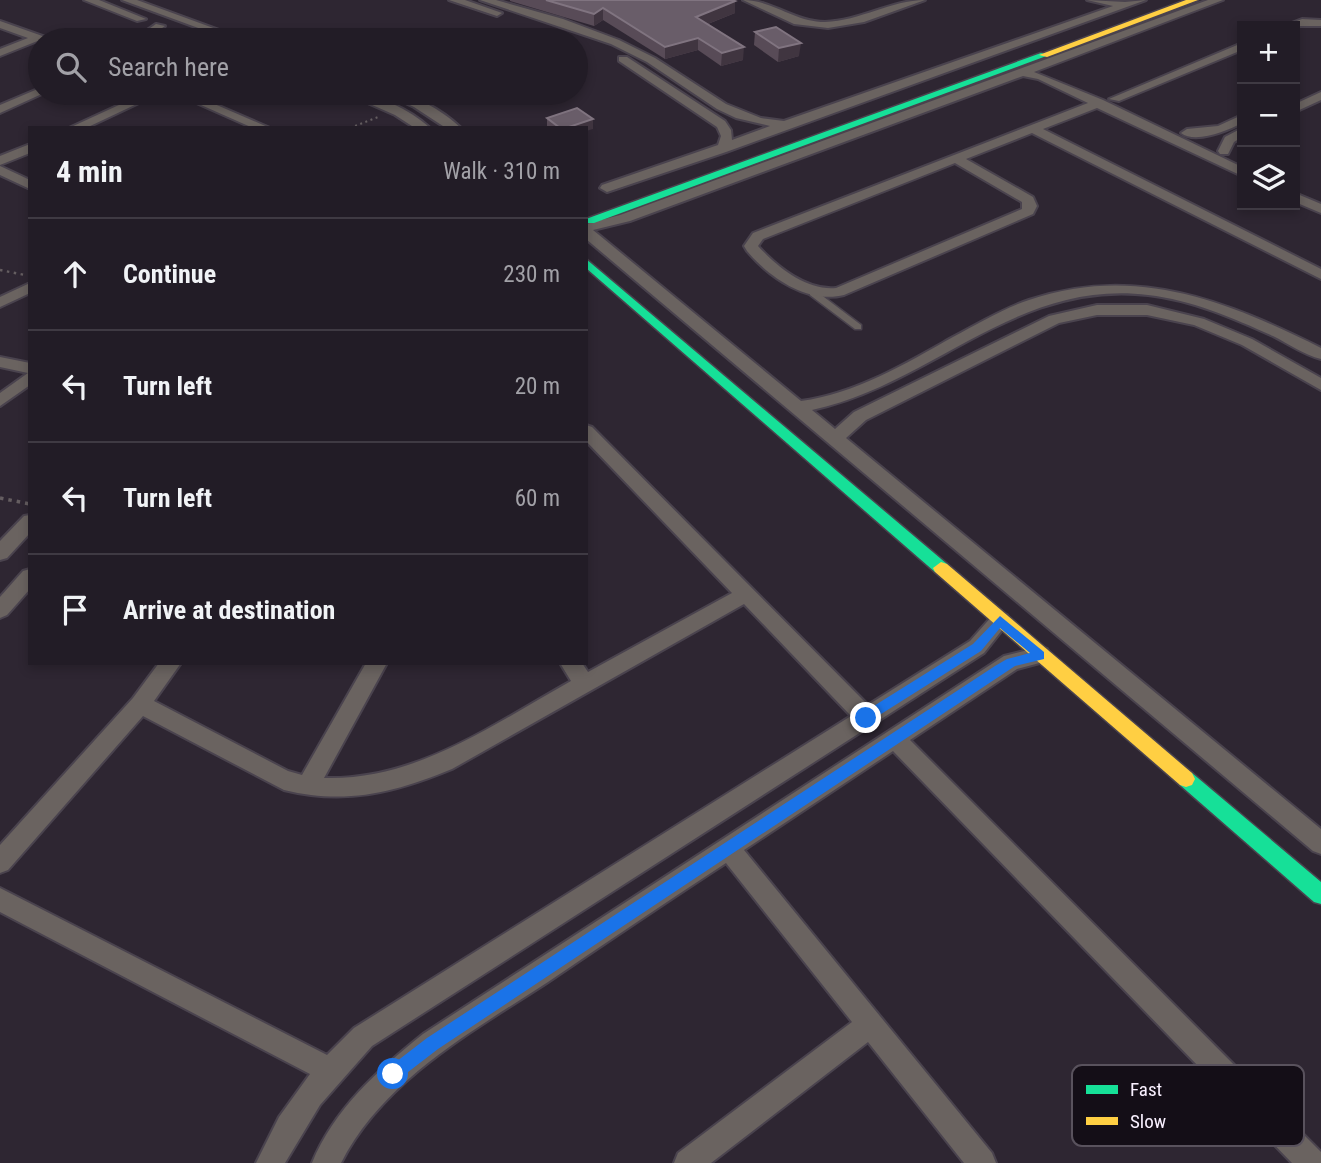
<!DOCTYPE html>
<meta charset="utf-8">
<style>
body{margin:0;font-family:"Roboto Condensed",sans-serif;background:#2e2932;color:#f1f3f6}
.controls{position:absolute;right:21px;top:21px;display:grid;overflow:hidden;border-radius:0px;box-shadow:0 4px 10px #0003}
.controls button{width:63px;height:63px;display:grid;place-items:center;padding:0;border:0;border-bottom:2px solid #3f3a43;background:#221c26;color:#f1f3f6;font:35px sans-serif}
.stop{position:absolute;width:21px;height:21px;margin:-16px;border:5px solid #1a73e8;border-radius:50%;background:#fff}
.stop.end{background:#1a73e8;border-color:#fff;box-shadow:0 2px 7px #0008}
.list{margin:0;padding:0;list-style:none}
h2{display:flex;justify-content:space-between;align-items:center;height:91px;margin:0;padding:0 28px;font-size:30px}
h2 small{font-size:23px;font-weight:400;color:#a2a1a7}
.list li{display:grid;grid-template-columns:46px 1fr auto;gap:21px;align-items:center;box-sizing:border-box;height:112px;padding:0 28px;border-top:2px solid #3f3a43}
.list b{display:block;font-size:26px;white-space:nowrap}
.list em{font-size:23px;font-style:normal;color:#a2a1a7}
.icon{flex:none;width:38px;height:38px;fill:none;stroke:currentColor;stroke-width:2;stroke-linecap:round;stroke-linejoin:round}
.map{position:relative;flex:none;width:1321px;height:1163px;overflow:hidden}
.search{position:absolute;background:#221c26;box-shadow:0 4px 10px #0003;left:28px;top:28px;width:560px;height:77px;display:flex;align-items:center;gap:18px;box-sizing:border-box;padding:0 24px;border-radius:38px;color:#a2a1a7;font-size:26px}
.panel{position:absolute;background:#221c26;box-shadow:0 4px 10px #0003;left:28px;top:126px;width:560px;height:539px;border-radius:0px}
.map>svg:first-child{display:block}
</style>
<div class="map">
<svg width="1321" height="1163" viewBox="0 0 1321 1163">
<rect width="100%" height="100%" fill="#2e2632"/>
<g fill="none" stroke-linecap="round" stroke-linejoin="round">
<g stroke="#4a434e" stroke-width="3">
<path id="lane" d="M810,291H816L861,325V329H855L810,295Z"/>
</g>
<g stroke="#4a434e" stroke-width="4">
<g id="street">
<path d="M84,0H99L146,19L137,21Z"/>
<path d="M122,0H137L246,40H231Z"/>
<path d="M449,0H465L502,13L497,16Z"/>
<path d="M480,0H496L563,19L619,40L655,58L726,104L761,118L784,121L1113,6L1087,0L1125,2L1146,0L726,152L607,192L600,188L602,185L718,145L721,136L717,127L619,61V57H627L725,121L731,130L732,140L770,126L736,118L717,109L647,62L611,44Z"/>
<path d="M743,0C772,0 795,22 825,22C860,21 891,0 925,0L864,22L828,28L794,24Z"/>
<path d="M1208,0H1223L1034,72L1103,100L1242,167V176L1097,108L1043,129L1321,269V279L1032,133L966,159L1033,197L1037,206L1033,214L844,295C808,304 770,278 747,251L744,246L753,233L1088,103L1038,79L1023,76L630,221L593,230L801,401C855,394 905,364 953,337C978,324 1002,309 1029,300C1135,264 1227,301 1321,348V359C1304,355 1289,344 1273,336C1233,318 1192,300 1148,295C1016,279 933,384 812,410L835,429L854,412L1049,316L1097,305H1147L1204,319L1252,339L1321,378V390L1242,345L1194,325L1147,315H1097L1059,323L866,420L846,438L1321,829V854L1313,851L586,239V224L620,215ZM955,163L1022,202V209L836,288C807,291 777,267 758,246L763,239Z"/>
<path d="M1302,19L1321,20V26H1284Z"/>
<path d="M0,21L48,38L49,40H40L0,56V49L28,38L0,28Z"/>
<path d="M156,24L165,26L145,40H133Z"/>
<path d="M184,31L188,32V36L173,40H157Z"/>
<path d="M1242,43V50L1119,101L1109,99Z"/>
<path d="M40,88V93H44L0,113V105Z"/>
<path d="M1321,92V100L1295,112V104Z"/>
<path d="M145,93H160L86,128H69Z"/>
<path d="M174,93H189L270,128H253Z"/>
<path d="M345,93C373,92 410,109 430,128H415L395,115Z"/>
<path d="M385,93C412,92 442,110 461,128H446L414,107Z"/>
<path d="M1242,115V123C1227,131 1195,144 1181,133L1187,129L1218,126Z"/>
<path d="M1242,128V137L1234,142L1228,154H1220L1218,151L1225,137Z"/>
<path d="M30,144V153L0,165V156Z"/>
<path d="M0,166L30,180V189L0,175Z"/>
<path d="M1295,193L1321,204V213L1295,202Z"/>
<path d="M30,283V293L0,307V297Z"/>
<path d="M0,357L30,363V385L0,406V393L28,373L0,367Z"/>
<path d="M586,425L592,427L868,705L970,641L993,615L1000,612L1007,615L1010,620L984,653L372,1046L320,1105L285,1163H256L279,1117L310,1074L0,912V888L327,1055L354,1028L851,716L744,604L452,769C394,793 345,805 284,790L143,716L8,870L0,873V845L133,698L159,663H181L154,701L288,771L302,775L366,663H387L324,778C416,781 494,724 571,681L560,663H582L588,672L732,593L586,441Z"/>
<path d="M30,515V533L7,558L0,560V541L24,516Z"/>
<path d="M30,569V589L7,615L0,618V597L23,571Z"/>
<path d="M1040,647L1047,649L1050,655L1047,661L1017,669L910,740L1321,1152V1163H1292L893,751L744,850L992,1153L996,1163H964L868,1042L711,1163H674L678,1153L852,1022L726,863C666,902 607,942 548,982C473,1031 383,1080 341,1163H312C334,1109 378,1070 423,1034L1004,656Z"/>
</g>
</g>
<g stroke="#4a434e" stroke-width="3">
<g id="fast">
<path d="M1041,53L1049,55L594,223H586V219Z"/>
<path d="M586,259L947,564L949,568L947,572H935L586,268Z"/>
<path d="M1186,771L1192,773L1321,882V904L1314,902L1180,785L1177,779L1180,773Z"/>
</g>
</g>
<g stroke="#4a434e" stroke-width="3">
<g id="slow">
<path d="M1186,0H1198L1047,57L1039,55Z"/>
<path d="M941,562L947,564L1192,773L1195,779L1192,785L1186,787L1180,785L935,572L933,568Z"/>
</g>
</g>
<path stroke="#655e61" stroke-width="2" stroke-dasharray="2 3.5" stroke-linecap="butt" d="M350,128L378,117"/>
<path stroke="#655e61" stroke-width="2.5" stroke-dasharray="2.5 4.5" stroke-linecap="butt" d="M0,270L25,275"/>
<path stroke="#655e61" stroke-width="3.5" stroke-dasharray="3.5 5" stroke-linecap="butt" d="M0,498L30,504"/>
<use href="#lane" fill="#6a6360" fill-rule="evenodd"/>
<use href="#street" fill="#6a6360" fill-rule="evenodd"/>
<use href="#fast" fill="#16e098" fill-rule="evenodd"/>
<use href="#slow" fill="#ffcf43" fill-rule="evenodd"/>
</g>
<g fill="#584b57">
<path d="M510,0H732L735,1V13L708,24L743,60L721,66L698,50L665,59L603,20L594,26L510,1Z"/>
<path d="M755,32L799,56L778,62L754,45Z"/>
<path d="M547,118L593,129L549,128L547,127Z"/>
</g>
<g fill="#403540">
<path d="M735,1V13L695,29L696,17Z"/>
<path d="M603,8V20L594,26V14Z"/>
<path d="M698,38V50L665,59V47Z"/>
<path d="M801,43L799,56L778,62L779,48Z"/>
<path d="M744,47L743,60L721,66L722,53Z"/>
<path d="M593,119V129L586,131V128H566Z"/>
</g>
<g fill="#695d69" stroke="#807480" stroke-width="2">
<path d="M546,0H732L735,1L696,17L744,47L722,53L698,38L665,47L603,8L594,14Z"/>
<path d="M776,27L801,43L779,48L755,32Z"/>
<path d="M577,108L593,119L566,128H560L547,118Z"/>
</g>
<path fill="#1a73e8" d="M1000,616L1044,652V659L1015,666L438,1049L399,1079L393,1082L388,1079L385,1074L388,1068L427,1038L995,666L1007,659L1030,653L1000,628L981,651L870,721H861V714L973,644Z"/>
<rect x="1072" y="1065" width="232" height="81" rx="10" fill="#140e17" stroke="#59525d" stroke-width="2"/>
<rect x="1086" y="1085" width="32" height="9" fill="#16e098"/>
<rect x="1086" y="1117" width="32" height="8" fill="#ffcf43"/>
<g font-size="19" fill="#f9f0ff">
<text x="1130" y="1096">Fast</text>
<text x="1130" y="1128">Slow</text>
</g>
</svg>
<div class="controls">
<button>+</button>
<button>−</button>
<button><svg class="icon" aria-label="layers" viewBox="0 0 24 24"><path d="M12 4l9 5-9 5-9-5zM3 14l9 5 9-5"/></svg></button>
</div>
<div class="stop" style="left:393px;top:1074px"></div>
<div class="stop end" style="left:866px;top:718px"></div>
<div class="search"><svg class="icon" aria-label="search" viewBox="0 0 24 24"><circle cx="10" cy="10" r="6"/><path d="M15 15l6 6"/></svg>Search here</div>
<section class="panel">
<h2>4 min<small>Walk · 310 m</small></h2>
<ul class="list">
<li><svg class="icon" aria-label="ahead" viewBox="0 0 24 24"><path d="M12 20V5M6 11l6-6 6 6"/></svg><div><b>Continue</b></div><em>230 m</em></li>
<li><svg class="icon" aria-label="left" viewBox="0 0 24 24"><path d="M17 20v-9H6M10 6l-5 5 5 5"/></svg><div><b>Turn left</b></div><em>20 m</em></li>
<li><svg class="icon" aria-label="left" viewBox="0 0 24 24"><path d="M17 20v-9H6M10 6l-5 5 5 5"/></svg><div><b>Turn left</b></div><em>60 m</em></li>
<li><svg class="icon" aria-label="arrive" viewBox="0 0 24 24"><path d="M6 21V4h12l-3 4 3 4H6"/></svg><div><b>Arrive at destination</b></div></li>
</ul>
</section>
</div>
